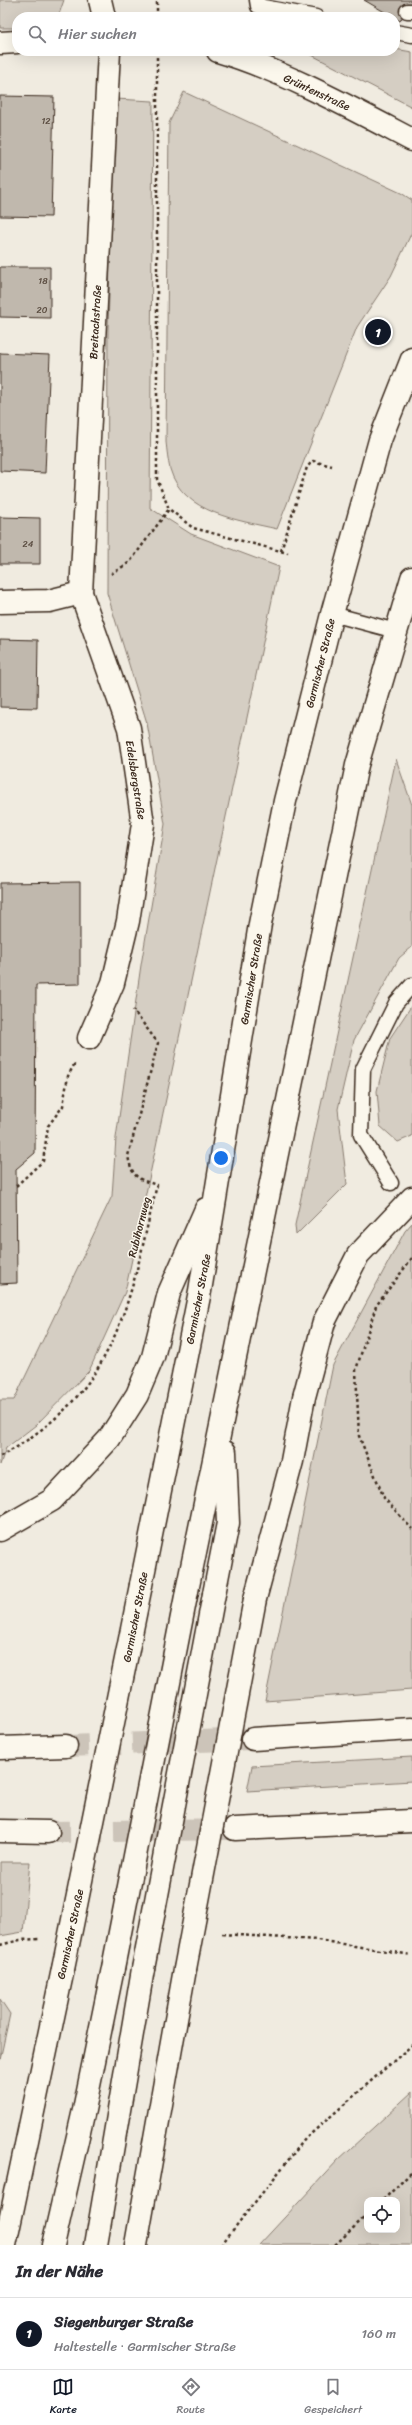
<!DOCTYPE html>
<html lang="de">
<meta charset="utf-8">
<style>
body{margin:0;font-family:Sriracha,sans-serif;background:#f2f2f3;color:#2b2b33}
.controls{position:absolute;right:12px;bottom:12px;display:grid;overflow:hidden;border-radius:8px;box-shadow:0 4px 16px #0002}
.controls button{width:36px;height:36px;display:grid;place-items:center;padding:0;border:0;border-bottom:1px solid #e1e1e2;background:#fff;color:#2b2b33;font:20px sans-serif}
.you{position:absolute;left:221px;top:1158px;width:14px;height:14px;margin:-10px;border:3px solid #fff;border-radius:50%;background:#1a73e8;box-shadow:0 0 0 6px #1a73e833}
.badge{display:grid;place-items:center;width:26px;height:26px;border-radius:50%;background:#111827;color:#fff;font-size:13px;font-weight:700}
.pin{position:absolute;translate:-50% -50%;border:2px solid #fff;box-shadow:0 1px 4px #0006}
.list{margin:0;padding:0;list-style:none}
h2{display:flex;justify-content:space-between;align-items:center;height:52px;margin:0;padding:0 16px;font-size:17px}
h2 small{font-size:13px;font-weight:400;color:#7c7c81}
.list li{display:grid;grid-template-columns:26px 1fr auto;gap:12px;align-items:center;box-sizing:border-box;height:72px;padding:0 16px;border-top:1px solid #e1e1e2}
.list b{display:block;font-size:15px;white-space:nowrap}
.list p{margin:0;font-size:13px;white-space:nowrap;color:#7c7c81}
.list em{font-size:13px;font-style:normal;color:#7c7c81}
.icon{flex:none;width:22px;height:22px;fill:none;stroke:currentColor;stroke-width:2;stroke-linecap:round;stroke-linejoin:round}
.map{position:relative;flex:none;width:412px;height:2245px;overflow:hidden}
.search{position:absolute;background:#fff;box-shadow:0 4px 16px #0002;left:12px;right:12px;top:12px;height:44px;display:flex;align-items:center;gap:10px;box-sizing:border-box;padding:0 14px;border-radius:16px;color:#7c7c81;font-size:15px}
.sheet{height:124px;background:#fff}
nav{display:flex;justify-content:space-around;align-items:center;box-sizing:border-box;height:56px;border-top:1px solid #e1e1e2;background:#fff;font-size:11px;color:#7c7c81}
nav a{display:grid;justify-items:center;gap:2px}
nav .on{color:#111827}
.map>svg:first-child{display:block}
</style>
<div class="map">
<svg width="412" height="2245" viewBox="0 0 412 2245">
<rect width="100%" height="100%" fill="#f0ebe0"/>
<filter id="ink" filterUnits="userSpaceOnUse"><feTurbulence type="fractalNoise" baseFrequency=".025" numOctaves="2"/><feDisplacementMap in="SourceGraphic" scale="8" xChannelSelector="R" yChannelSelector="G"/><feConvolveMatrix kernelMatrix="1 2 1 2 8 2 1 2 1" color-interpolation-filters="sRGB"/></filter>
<g filter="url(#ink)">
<g fill="#d5cec3" stroke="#887c70" fill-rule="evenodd">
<path d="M0,0H64L58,17H17V28H0Z"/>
<path d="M395,49L412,52V107L304,51H395Z"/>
<path d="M184,92L401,193L412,200V232L391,276L357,327L277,529C239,520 183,514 170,469C168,461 167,451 166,442L169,123Z"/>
<path d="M115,99L153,101L150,508L191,534L279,567L125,1292L89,1371L36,1425L6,1448L0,1465V1400H14L112,1196L116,1138L141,965L165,824L147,723L107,593L108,329Z"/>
<path d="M396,759L412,805V947L399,958L354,1040L338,1109L347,1184L296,1235L295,1225Z"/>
<path d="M412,1005V1136L398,1142L380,1126L377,1091L390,1038Z"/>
<path d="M412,1223V1690L265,1701L333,1365L405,1231Z"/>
<path d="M412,1757V1781L247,1791L252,1766Z"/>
<path d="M0,1862H30L23,1932L0,1936Z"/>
<path d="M0,1999L10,2014L0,2060Z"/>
<path d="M412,2092V2245H259L338,2160ZM367,2200H397V2230H367Z"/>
</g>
<g fill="#c0b8ad" stroke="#3b2a1e">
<path d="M364,0H412V2L400,21Z"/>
<path d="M0,96L54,97L51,217L0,216Z"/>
<path d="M0,267H50V318L0,317Z"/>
<path d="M0,353L50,355L45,473L0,471Z"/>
<path d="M0,517L40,518V564H0Z"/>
<path d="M0,639L38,640L37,708L0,707Z"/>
<path d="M80,882V984L36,985L35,1153L16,1169L17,1283L0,1284V883Z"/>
</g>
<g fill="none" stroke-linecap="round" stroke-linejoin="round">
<g stroke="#ccc4b9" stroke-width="22" stroke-dasharray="22 11" stroke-linecap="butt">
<path d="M66,1746L253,1739"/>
<path d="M48,1832L229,1829"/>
</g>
<g stroke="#3b2a1e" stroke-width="17">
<g id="lane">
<path d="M257,0L258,6L316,17"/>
<path d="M407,11H412"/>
<path d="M395,32L412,35"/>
<path d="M332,614L396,631"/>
<path d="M391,1183L361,1135L363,1069L396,1003L412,985"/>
</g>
</g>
<g stroke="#3b2a1e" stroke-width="25">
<g id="street">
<path d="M100,0L104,17"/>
<path d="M0,43L17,42"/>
<path d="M218,51C282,70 353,109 412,140"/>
<path d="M0,602L49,601L81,593"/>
<path d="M89,1038L113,983L128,921L143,824L129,728L81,593L109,51"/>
</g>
</g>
<g stroke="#3b2a1e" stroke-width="25">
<g id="highway">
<path d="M0,1530L52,1500L109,1439L137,1395L153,1357L169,1293L206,1209"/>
<path d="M141,1585L200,1291L260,924L285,801L332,614L380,440L412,359"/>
<path d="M187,1591L357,765L412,578"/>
<path d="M214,1594L228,1523L225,1452"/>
<path d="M255,1599L292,1461L304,1397L324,1322L358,1255L412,1198"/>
<path d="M253,1739L412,1729"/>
<path d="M0,1748L66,1746"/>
<path d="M235,1829L412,1821"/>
<path d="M0,1831L48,1832"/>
<path d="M5,2245L63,1969"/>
<path d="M53,2245L84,2110L113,1968"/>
<path d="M96,2245L143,1969"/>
<path d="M136,2245L185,1969"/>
</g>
</g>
<g stroke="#3b2a1e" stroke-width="2.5" stroke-dasharray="3 3" stroke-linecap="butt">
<path d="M157,17V0"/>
<path d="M157,51V479L169,509L193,528L288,553"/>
<path d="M281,551L307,467L313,461L332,466"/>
<path d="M111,574L130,562L169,509"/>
<path d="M16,1186L43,1161L48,1126L63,1106L68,1076L75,1063"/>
<path d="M412,1258L376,1306L356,1370L359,1436L384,1498L412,1529"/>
<path d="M0,1456C14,1450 26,1441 38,1432C123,1371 134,1279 157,1185C137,1179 132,1177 128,1156L158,1043L133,1010"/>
<path d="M222,1934L317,1940L412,1955"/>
<path d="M0,1945L20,1940L39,1939"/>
<path d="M383,2200L412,2172"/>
<path d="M221,2245L305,2139L412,2045"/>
<path d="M335,2245L367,2215"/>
</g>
<use href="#lane" stroke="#fbf7ec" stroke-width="14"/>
<use href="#street" stroke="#fbf7ec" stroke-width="22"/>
<use href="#highway" stroke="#fbf7ec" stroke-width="22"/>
<g stroke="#3b2a1e" stroke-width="25" stroke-linecap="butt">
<g id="highway-bridge">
<path d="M113,1968L187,1591"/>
<path d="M63,1969L141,1585"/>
<path d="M143,1969L214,1594"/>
<path d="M185,1969L255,1599"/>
</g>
</g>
<use href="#highway-bridge" stroke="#fbf7ec" stroke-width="22"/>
</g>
</g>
<g text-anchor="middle" stroke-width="3" stroke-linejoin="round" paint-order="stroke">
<g font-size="9" fill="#5c4e42">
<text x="46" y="124">12</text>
<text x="43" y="284">18</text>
<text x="42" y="313">20</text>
<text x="28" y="547">24</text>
</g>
<g font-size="11" fill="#3b2a1e" stroke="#fbf7ec">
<text transform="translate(317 92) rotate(25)" y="4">Grüntenstraße</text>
<text transform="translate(95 322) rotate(-87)" y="4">Breitachstraße</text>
<text transform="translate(320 663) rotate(-76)" y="4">Garmischer Straße</text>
<text transform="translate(136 780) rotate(81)" y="4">Edelsbergstraße</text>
<text transform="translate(251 979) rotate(-81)" y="4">Garmischer Straße</text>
<text transform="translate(139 1227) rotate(-76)" y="4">Rubihornweg</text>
<text transform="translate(198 1299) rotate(-79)" y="4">Garmischer Straße</text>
<text transform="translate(135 1617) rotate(-79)" y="4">Garmischer Straße</text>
<text transform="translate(70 1934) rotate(-78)" y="4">Garmischer Straße</text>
</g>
</g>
</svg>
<div class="controls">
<button><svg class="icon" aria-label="locate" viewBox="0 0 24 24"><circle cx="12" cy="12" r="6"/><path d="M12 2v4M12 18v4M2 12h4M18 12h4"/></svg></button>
</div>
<div class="you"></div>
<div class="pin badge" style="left:378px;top:332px">1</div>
<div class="search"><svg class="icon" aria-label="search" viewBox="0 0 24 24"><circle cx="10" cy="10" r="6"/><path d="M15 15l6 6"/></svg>Hier suchen</div>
</div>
<section class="sheet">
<h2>In der Nähe<small></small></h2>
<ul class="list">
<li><span class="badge">1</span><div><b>Siegenburger Straße</b><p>Haltestelle · Garmischer Straße</p></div><em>160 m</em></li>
</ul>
</section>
<nav>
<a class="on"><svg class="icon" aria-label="map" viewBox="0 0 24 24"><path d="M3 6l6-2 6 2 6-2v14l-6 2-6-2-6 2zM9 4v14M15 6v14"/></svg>Karte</a>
<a><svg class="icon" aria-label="directions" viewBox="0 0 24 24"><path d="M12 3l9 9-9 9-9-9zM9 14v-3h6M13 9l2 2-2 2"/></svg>Route</a>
<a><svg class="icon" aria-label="saved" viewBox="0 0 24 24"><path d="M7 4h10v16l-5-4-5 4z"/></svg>Gespeichert</a>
</nav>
